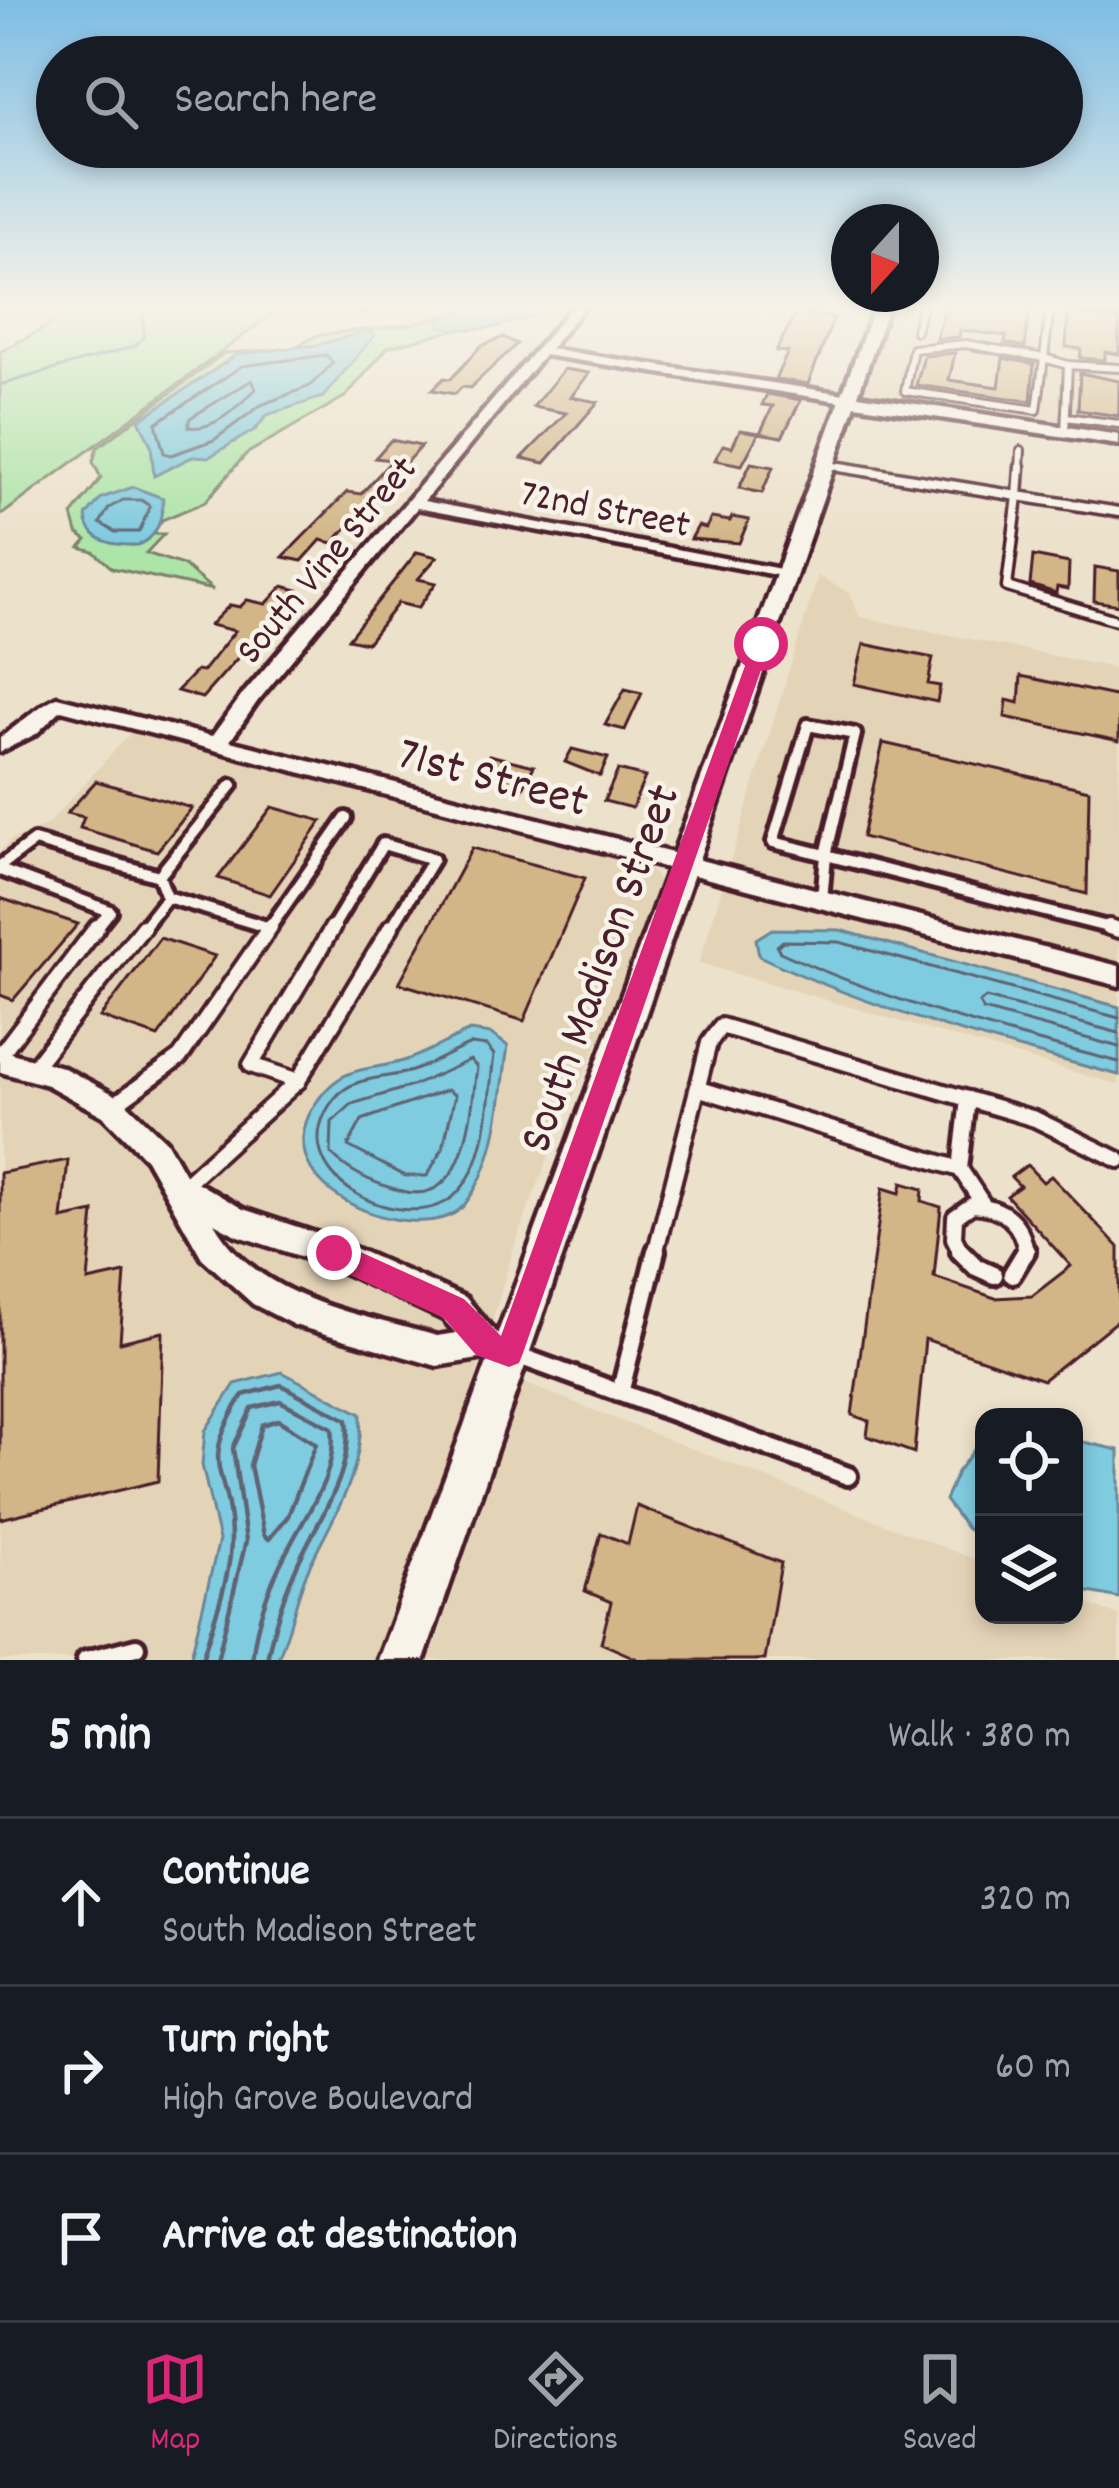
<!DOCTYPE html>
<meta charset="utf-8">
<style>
body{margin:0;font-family:Dekko,sans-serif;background:#20242c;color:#f1f3f6}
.controls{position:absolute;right:36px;bottom:36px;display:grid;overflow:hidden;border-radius:24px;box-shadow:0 6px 18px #0003}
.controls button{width:108px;height:108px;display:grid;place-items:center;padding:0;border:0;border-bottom:3px solid #363941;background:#171b24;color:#f1f3f6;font:60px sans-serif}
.compass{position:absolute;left:831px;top:204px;width:108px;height:108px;border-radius:50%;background:#171b24;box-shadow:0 6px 18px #0003;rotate:201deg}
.stop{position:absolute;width:36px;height:36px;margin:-27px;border:9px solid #db2777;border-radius:50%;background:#fff}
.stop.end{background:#db2777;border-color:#fff;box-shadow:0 3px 12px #0008}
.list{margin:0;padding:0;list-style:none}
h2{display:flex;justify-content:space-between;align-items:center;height:156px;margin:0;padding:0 48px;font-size:51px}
h2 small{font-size:39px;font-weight:400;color:#9ea1a6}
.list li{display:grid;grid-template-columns:78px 1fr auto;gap:36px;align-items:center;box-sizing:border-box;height:168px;padding:0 48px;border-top:3px solid #363941}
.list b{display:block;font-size:45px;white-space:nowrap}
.list p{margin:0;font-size:39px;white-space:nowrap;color:#9ea1a6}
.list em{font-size:39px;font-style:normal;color:#9ea1a6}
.icon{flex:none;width:66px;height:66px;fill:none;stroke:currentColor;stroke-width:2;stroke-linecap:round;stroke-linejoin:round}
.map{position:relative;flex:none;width:1119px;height:1660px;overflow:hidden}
.search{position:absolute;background:#171b24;box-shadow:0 6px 18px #0003;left:36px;right:36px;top:36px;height:132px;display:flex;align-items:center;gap:30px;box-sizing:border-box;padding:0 42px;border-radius:66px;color:#9ea1a6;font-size:45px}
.sheet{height:660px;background:#171b24}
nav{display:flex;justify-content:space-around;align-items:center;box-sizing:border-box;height:168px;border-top:3px solid #363941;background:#171b24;font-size:33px;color:#9ea1a6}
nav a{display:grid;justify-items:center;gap:6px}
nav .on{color:#db2777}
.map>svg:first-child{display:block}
</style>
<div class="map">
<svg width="1119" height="1660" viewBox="0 0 1119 1660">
<rect width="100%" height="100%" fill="#ece1cb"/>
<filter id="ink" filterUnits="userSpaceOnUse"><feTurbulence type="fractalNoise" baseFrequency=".00833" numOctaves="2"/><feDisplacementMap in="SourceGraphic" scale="24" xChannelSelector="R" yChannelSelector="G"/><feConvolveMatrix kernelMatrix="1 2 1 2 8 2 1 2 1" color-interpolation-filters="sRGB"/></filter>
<g filter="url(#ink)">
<g fill="#e4d4b7">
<path d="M892,307H1119V435L884,398L867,391L865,385Z"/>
<path d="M818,576L849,593L860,617L1119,669V1085L699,963Z"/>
<path d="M134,729L635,863L649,869L659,881L623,986L558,1132L515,1244L455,1447L374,1660H0V852L11,840L48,824Z"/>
<path d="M524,1383L984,1563V1615H1074V1599L1119,1616V1660H430Z"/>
</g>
<g fill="#ade4a8" stroke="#7c826a" stroke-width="3">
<path d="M61,307H282L0,516V352L59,320Z"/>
<path d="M444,315L441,326L455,330L388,347L346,396L246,454L205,502L162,520L153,534H164L146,553L183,565L213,590L112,568L94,552L80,548L87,540L77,533L72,515L101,478L93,462L97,448L224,353L291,349L318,335L414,324Z"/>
</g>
<g fill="#7fcbdf" stroke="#6a8697" stroke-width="3">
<path d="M548,307C517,326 476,334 441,327L439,321L464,308Z"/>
<path d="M368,331L375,335L323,397L267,415L256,429L209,457L194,456L154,476L151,445L139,420L238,354L317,345Z"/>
<path d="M133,487L163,498C162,518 159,537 138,545C116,546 88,543 86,516L101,498Z"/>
<path d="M772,929L840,930L1119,1007V1075C996,1043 874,1011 759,956L756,939Z"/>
<path d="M470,1031L491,1034L508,1046C500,1098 499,1160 465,1204C424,1255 238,1186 327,1089C349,1065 375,1070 403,1061C425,1054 448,1040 470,1031Z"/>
<path d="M282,1372L361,1414C362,1475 337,1510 311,1563C296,1593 292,1629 277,1660H190L219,1540L202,1465L205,1431L235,1384Z"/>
<path d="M984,1437V1541L966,1528L945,1500L957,1472Z"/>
<path d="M1074,1440L1119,1450V1598L1074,1589Z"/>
</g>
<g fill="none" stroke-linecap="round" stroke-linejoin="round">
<g stroke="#5f6473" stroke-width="3">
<path d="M326,355L333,363L310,386L261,405L214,440L171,455L164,453L156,423L242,366Z"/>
<path d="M252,380L256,389C238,406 215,431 188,427L190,418Z"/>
<path d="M123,500H141L150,506L139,532H115L100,523L109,508Z"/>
<path d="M1119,1018L839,942L783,941L777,946L780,952C889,1002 1003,1033 1119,1062"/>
<path d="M1119,1033L986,998L979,1003L983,1010L1119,1047"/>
<path d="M471,1044L487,1046L494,1055C488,1097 489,1164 455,1195C407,1240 273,1175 335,1098C354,1075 387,1079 412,1071C432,1064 451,1052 471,1044Z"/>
<path d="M470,1060L477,1067C471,1113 467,1211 398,1190C373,1183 349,1172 331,1154L332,1122L352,1104L415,1085Z"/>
<path d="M447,1090L455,1095L443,1148L427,1176H405L348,1146L362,1120Z"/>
</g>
<g stroke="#5f6473" stroke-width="4.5">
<path d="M278,1420L316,1444L288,1516L269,1539L264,1535L250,1465L262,1425Z"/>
<path d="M202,1660C212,1621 231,1580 231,1539C231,1466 195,1471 243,1395L281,1385L347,1420C353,1474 321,1514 299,1561C285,1592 273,1626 267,1660"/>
<path d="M217,1660L246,1541L233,1448L252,1408L280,1401L332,1428C338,1475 307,1511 287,1551C269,1585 256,1622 252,1660"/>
</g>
<path stroke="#6a8697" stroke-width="3" d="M0,385L135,346L144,337L143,307"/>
</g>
<g fill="#d2b687" stroke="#4a1f2b" stroke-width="3">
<path d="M799,307H814L810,314L834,318L808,384L775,379L788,352L776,351Z"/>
<path d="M945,307H1030L1025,347L1005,343L1006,336L960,330L959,337L936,339Z"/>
<path d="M1068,312L1119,319V354L1105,352V360L1080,358L1081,349L1066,347Z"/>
<path d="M503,337L517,344L470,388L462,387L455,394L432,390L444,378L451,379L481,346Z"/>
<path d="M955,353L949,380L999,387L1003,358L1034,364L1031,401L916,385L924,356Z"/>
<path d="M564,369L589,373L571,397L598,402L545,463L522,458L566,413L533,407Z"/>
<path d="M1080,373L1119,381V416L1078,410Z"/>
<path d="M767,394L801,400L782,437L759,433L742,465L715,460L723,445L732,447L740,430L760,433L773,406L762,405Z"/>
<path d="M391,440L421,446L333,543L321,540L302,561L283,557L347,492L361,494L392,460L375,458Z"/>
<path d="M751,463L773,467L762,493L739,488Z"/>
<path d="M732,517L749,520L739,543L691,539L698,526L706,528L711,518L730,521Z"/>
<path d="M417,552L437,557L418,579L436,583L418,608L398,603L367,643L348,639Z"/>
<path d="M1033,556L1069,563L1068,589L1057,587L1056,593L1030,585Z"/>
<path d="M1095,567L1119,571V605L1094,601Z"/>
<path d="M283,586L298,590L202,698L177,691L196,671L202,672L235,631L210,625L230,605L240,607L247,600L266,604Z"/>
<path d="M864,644L933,658L928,684L940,686L937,702L854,684Z"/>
<path d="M1021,676L1119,697V741L1005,717L1007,700L1019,703Z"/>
<path d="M625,689L642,693L625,730L605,725Z"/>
<path d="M883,743L1089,790L1087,894L862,837Z"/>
<path d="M572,749L608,758L600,776L565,762Z"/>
<path d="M489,755L534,766L522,790L503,785L509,776L481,769Z"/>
<path d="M618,770L645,777L632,808L604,801Z"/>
<path d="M96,781L192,808L157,851L80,828L84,817L67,813Z"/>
<path d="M272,807L322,821L270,895L218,878Z"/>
<path d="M472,848L585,878L524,1021L399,983Z"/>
<path d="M0,898L78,924L13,1000L0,995Z"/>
<path d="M160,938L215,956L158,1037L100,1017Z"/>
<path d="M68,1160L62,1219L94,1212L88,1281L125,1273L120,1342L163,1332L158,1481L0,1519V1173Z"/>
<path d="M1027,1165L1043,1182L1051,1176L1119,1247V1319L1043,1380L925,1339L914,1453L867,1436L869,1421L852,1415L883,1188L900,1193L902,1183L923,1189L922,1201L941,1207L934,1277L995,1298L1032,1296L1071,1266L1007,1196L1020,1186L1011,1177Z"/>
<path d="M637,1506L781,1563L765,1660H640L601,1643L611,1602L585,1591L601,1533L628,1544Z"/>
</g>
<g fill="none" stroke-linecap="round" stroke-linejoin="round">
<g stroke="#4a1f2b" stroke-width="12">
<g id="lane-far4">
<path d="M1083,307L1119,312"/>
<path d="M916,331L922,307"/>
<path d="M966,344L1044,358L1037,410L905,391L913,349Z"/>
<path d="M1044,358L1068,365"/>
<path d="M1044,358L1050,307"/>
<path d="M1066,417L1119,424"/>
<path d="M1065,432L1068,365L1119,368"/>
<path d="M826,465L858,470"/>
<path d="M1020,470L1021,450"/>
</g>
</g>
<g stroke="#4a1f2b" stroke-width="15">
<g id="lane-far3">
<path d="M840,467L1018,496L1007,587L1119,621"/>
<path d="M1020,467L1018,496L1119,512"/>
</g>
</g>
<g stroke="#4a1f2b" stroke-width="20">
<g id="lane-far2">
<path d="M808,725L855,734L826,855L773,842Z"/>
<path d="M826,855L1119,930"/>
<path d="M0,866L34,841L159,876"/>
<path d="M0,870L110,911L95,930"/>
<path d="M167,897L159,876L232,785"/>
<path d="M822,900L826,855"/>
<path d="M141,930L167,897L270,928"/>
<path d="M268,930L346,818"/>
<path d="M331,930L383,844L433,859L390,930"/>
</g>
</g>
<g stroke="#4a1f2b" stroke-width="22">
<g id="lane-far1">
<path d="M1109,927L1119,930"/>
<path d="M0,1055L97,927"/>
<path d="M32,1069L143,927"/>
<path d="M298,1081L251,1065L333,927"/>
<path d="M298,1081L391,927"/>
<path d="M700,1089L960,1169L968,1099"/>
<path d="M114,1105L180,1057L270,927"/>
<path d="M960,1169L983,1204"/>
<path d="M183,1186L298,1081"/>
<path d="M655,1254L709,1043L721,1026L1035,1119L1119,1160"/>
<path d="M962,1254L954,1238L955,1217L972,1205C1003,1206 1023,1223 1026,1254"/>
</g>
</g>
<g stroke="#4a1f2b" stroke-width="26">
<g id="lane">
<path d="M960,1251L976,1267L994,1275"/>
<path d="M1012,1274L1026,1251"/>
<path d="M519,1356L848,1476"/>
<path d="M620,1393L656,1251"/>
<path d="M86,1660L136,1647"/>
</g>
</g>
<g stroke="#4a1f2b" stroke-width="9">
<g id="street">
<path d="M357,307H370L362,311Z"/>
<path d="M572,307H584L550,349L851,395L858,399L851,403L544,355L424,501L786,570L794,575L792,578L417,508L257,702L230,741L1119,966V986L61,710L36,734L0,752V737C20,725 37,706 57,697L212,736L243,694Z"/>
<path d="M0,1050L62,1067L121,1098L166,1141L186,1176L243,1209L334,1239L465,1297L497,1334L501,1345L497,1356L437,1366L294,1325L253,1304L202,1258L146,1159L103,1116L47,1085L0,1072ZM214,1223L236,1235L330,1266L443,1319L456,1333L437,1336C358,1313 259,1301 214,1223Z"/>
</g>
</g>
<g stroke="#4a1f2b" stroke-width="9">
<path id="secondary" d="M874,307H888L858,395L1119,435V445L855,405L424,1660H378Z"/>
</g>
<use href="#lane-far4" stroke="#f7f3e8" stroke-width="6"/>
<use href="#lane-far3" stroke="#f7f3e8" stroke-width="8"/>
<use href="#lane-far2" stroke="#f7f3e8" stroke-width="10"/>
<use href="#lane-far1" stroke="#f7f3e8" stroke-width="14"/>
<use href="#lane" stroke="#f7f3e8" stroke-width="16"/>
<use href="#street" fill="#f7f3e8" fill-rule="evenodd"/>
<use href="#secondary" fill="#f7f3e8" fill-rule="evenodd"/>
</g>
</g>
<linearGradient id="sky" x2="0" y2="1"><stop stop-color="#7ebde4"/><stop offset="0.57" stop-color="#f6f2e8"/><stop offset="1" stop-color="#f6f2e8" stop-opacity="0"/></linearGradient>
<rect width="1119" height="540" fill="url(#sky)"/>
<path fill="#db2777" d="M761,638L770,644L523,1353L519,1363L509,1367L476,1355L444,1318L324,1263L321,1253L324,1244L334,1240L464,1299L501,1336L753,644Z"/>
<g text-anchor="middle" stroke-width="9" stroke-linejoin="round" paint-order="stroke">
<g font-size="39" fill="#4a1f2b" stroke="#f7f3e8">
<text transform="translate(606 506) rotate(11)" y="14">72nd Street</text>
<text transform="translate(324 558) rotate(-50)" y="14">South Vine Street</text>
</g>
<g font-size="48" fill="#4a1f2b" stroke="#f7f3e8">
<text transform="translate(494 774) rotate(15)" y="17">71st Street</text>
<text transform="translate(596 967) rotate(-70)" y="17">South Madison Street</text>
</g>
</g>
</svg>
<div class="controls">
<button><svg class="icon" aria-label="locate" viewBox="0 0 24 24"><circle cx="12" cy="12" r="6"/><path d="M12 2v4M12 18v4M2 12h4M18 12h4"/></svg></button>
<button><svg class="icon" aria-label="layers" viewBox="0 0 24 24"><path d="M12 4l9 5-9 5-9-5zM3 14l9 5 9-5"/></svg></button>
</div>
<svg class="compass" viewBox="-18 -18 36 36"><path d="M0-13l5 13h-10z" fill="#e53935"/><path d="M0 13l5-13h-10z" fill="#9ea1a6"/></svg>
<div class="stop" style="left:761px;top:644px"></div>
<div class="stop end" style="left:334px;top:1253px"></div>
<div class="search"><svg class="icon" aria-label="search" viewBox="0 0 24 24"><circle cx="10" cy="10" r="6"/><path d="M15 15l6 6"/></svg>Search here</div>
</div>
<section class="sheet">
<h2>5 min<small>Walk · 380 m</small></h2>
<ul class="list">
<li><svg class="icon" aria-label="ahead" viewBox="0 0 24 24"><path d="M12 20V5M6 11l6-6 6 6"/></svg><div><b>Continue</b><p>South Madison Street</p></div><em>320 m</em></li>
<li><svg class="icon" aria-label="right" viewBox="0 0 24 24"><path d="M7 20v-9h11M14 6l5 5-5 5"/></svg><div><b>Turn right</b><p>High Grove Boulevard</p></div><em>60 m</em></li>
<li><svg class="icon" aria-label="arrive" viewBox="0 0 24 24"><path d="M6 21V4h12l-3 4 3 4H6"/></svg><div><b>Arrive at destination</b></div></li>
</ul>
</section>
<nav>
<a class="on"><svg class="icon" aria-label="map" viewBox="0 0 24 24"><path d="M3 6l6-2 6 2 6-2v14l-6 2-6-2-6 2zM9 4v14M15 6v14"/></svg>Map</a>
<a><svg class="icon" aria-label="directions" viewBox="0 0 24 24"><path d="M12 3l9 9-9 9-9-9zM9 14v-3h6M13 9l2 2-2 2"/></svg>Directions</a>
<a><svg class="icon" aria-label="saved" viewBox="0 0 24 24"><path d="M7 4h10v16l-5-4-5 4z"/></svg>Saved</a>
</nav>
